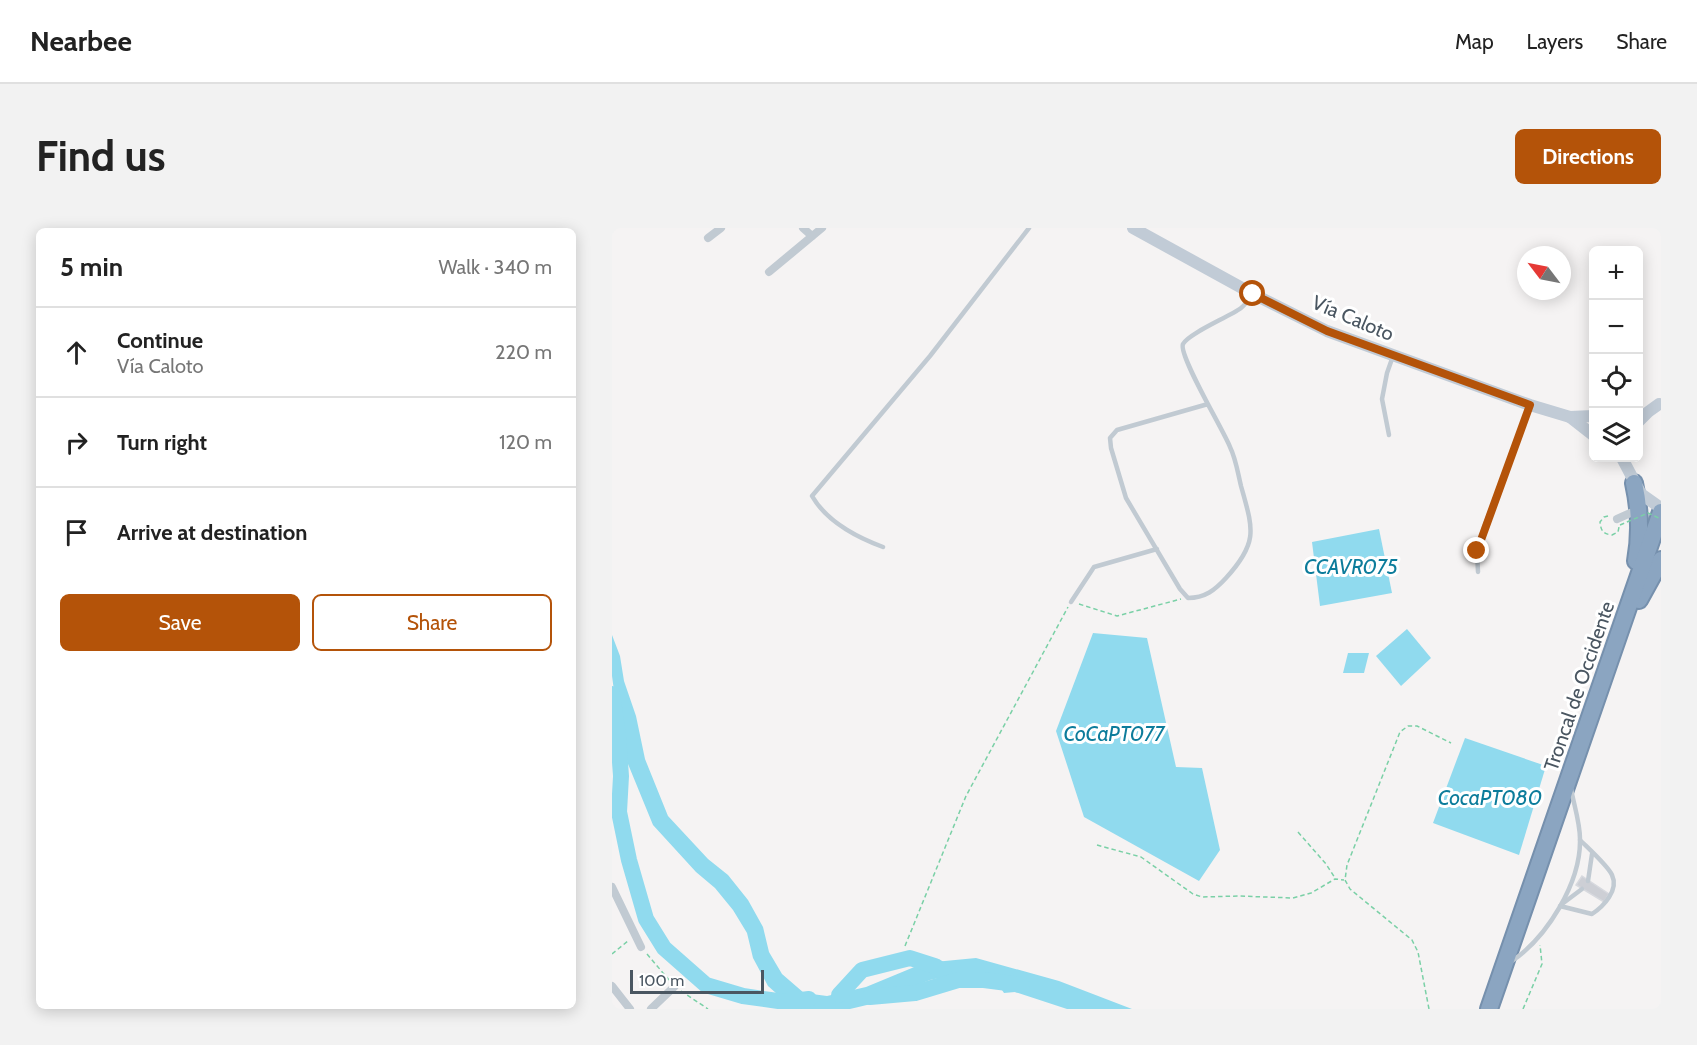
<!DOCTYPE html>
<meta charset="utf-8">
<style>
body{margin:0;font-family:Cabin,sans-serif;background:#f2f2f2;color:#222}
.controls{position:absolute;right:18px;top:18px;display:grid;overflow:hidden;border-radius:9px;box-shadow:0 3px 15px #0003}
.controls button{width:54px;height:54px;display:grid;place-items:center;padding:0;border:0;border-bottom:2px solid #e0e0e0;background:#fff;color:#222;font:30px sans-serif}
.compass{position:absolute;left:905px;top:18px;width:54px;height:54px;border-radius:50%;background:#fff;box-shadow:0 3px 15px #0003;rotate:302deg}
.scale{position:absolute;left:18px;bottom:15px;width:134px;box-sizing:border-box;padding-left:6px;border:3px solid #4a5661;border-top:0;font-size:16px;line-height:21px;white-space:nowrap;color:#4a5661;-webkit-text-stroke:4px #fff;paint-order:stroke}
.stop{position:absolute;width:18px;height:18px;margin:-14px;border:4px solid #b45309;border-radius:50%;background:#fff}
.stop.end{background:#b45309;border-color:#fff;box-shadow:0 2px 6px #0008}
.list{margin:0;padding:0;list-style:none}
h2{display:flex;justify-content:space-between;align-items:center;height:78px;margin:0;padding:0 24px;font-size:26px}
h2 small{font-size:20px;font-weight:400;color:#767676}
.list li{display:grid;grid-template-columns:39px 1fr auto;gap:18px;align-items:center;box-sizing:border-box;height:90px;padding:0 24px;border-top:2px solid #e0e0e0}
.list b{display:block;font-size:22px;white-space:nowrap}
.list p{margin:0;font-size:20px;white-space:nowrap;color:#767676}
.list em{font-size:20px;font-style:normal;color:#767676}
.actions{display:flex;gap:12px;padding:18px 24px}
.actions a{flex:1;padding:14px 0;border:2px solid #b45309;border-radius:9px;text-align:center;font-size:21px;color:#b45309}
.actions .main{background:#b45309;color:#fff}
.icon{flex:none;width:33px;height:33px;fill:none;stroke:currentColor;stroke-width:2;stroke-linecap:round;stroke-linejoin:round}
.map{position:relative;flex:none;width:1049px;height:781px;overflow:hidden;border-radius:9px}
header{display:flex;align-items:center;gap:36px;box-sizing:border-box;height:84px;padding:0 30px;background:#fff;border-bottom:2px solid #e0e0e0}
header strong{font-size:28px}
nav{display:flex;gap:33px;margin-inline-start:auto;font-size:21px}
.intro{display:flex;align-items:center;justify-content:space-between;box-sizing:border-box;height:144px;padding:0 36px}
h1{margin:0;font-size:42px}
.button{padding:15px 27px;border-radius:9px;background:#b45309;color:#fff;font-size:21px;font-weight:700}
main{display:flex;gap:36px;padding:0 36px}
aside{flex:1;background:#fff;border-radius:9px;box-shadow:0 3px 15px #0003}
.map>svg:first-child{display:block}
</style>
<header>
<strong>Nearbee</strong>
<nav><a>Map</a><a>Layers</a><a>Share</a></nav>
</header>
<div class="intro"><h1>Find us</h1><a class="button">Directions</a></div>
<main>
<aside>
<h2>5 min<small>Walk · 340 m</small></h2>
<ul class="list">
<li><svg class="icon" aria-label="ahead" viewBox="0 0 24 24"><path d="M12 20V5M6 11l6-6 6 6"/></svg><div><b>Continue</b><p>Vía Caloto</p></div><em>220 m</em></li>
<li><svg class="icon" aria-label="right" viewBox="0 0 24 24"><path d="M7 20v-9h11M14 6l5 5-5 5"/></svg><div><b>Turn right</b></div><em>120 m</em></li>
<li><svg class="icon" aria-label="arrive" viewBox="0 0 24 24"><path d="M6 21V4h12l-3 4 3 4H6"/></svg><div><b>Arrive at destination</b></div></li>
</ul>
<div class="actions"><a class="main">Save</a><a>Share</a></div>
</aside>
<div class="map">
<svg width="1049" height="781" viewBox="0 0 1049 781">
<rect width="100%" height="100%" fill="#f5f3f3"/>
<g fill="#90daee">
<path d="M767,301L780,365L708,378L700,314Z"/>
<path d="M795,401L819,430L789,458L764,428Z"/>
<path d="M481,405L535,410L564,539L590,540L608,622L587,653L472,589L444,503Z"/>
<path d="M0,407L8,428L12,453L24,488L33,531L56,588L96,631L116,647L136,672L151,699L157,724L170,746L192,765L215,768L254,759L312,735L364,730L447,753L520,781H455L403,764L392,765L390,762L395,756L370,746H344L318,752L259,776L238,781H182L156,758L141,730L135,705L121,682L103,660L84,644L41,597L16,536L6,492L0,448Z"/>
<path d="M736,425H757L752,445H731Z"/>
<path d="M853,510L934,538L907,627L821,595Z"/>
</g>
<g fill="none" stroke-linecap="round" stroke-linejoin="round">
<g stroke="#90daee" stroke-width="16">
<path d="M0,466L6,507L9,548L7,584L17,632L34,691L52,720L94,757L131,768L173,774L197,771"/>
<path d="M227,767L250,742L298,730L323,738L332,744"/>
<path d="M258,769L303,765L346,752H372L410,757"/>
</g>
</g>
<path fill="#cdcfd5" stroke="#d7d9de" stroke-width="1.5" d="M970,648L997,666L992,674L964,657Z"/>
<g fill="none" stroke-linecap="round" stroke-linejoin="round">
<g stroke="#7690ad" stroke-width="20">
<g id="highway">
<path d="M1022,255C1028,282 1029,306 1024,333"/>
<path d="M1027,372L1049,332"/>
<path d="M877,781L1049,284"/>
</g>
</g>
<g stroke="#7ad0a6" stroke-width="1.5" stroke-dasharray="4.5 3" stroke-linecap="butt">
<path d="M996,288L992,289L988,294C989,303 991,306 1000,307L1006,304L1007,299"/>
<path d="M467,376L505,388L569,371"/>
<path d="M686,604L714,636L723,650"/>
<path d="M485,617L529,629L581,666L590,669L626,668L681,670L699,665L723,651L732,652"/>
<path d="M293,718L354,568L456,379"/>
<path d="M0,726L16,713"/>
<path d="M35,726L57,752"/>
<path d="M69,763L96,781"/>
<path d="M817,781L806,724L800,712L738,661L733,652L735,637L788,504L796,498H805L839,515"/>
<path d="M911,781L930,736L928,717"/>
</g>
<g stroke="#c1cad2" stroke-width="4.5">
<path d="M596,176L505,202L498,210L499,220L514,270L568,361L576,370C593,370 603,362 614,350C647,314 641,301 629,258C626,246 624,231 618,219C612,203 566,127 571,116C577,105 617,89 629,80C634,76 637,71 641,66"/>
<path d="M777,207L770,171L775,145L781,128"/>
<path d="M271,319C244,309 215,294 200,268L318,128L417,0"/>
<path d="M866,344L865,323L872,299L918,180"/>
<path d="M459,374L482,339L545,321"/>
<path d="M976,653L980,626"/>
<path d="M950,676L970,661"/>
<path d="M948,678L980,686C992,678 1007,662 1000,647C996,638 976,620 968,612"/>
<path d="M900,733C935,709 969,655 968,611C968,595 962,577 959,561"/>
</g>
<g stroke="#c1cad2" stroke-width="8">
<path d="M191,0L200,8"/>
<path d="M96,10L109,0"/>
<path d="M157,44L210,0"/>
<path d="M1005,291L1027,281"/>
<path d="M0,659L29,719"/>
<path d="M0,758L18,781"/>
<path d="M39,781L63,758"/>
</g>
<g stroke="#c1cbd6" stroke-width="12">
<path d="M521,0L641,66L715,103L918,177L958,189L981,188"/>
<path d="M958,189L981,207"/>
<path d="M1026,194L1036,184L1047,176"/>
<path d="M1010,230L1029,266L1049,280"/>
</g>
<use href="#highway" stroke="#8ba5c1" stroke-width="16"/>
<path stroke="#7ad0a6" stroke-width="1.5" stroke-dasharray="4.5 3" stroke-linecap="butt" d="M1008,297L1036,285L1049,291"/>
</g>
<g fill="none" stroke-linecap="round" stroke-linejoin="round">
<path stroke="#b45309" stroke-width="8" d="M641,66L715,103L918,177L865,323"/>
</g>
<g text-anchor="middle" stroke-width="6" stroke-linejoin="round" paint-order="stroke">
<g font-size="20" fill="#4a5661" stroke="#fff">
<text transform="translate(741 90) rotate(23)" y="7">Vía Caloto</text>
<text transform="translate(967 458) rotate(-71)" y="7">Troncal de Occidente</text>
</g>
<g font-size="21" font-style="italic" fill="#0c7c9b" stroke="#fff">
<text x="739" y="346">CCAVR075</text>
<text x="502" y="513">CoCaPT077</text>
<text x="878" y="577">CocaPT080</text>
</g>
</g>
</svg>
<div class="controls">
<button>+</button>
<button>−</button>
<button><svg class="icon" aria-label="locate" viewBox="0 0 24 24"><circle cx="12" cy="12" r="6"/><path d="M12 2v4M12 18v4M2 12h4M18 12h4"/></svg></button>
<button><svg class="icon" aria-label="layers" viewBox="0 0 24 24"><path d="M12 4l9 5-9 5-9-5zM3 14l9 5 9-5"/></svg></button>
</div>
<svg class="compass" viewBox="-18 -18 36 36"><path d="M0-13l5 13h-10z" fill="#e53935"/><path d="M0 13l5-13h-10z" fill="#767676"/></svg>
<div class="scale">100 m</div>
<div class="stop" style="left:641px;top:66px"></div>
<div class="stop end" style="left:865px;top:323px"></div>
</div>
</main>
